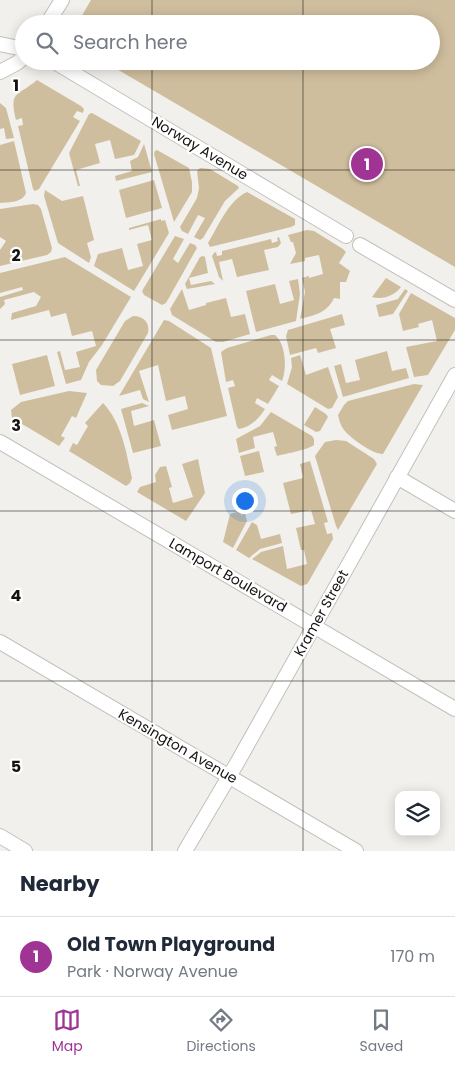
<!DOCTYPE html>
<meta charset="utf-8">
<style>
body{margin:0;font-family:Poppins,sans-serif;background:#f2f2f3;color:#1f2937}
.controls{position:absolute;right:15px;bottom:15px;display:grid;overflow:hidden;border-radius:10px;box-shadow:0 2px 12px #0003}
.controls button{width:45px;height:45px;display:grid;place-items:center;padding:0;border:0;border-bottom:1px solid #e0e1e3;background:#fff;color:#1f2937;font:25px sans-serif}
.you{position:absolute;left:244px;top:500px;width:18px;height:18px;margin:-12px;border:4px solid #fff;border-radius:50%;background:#1a73e8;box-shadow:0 0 0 8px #1a73e833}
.badge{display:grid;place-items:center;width:32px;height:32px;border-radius:50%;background:#a03494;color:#fff;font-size:16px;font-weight:700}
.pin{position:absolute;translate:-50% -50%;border:2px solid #fff;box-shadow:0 1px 5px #0006}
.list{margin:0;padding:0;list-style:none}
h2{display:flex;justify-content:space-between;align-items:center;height:65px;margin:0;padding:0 20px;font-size:21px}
h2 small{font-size:16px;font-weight:400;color:#747a83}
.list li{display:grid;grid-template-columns:32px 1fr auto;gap:15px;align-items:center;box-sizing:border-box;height:80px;padding:0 20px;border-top:1px solid #e0e1e3}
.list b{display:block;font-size:19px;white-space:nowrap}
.list p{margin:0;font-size:16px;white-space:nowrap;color:#747a83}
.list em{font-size:16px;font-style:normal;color:#747a83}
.icon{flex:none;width:28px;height:28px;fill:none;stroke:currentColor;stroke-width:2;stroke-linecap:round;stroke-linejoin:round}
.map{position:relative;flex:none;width:455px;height:851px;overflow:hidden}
.search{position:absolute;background:#fff;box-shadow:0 2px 12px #0003;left:15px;right:15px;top:15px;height:55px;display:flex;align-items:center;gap:12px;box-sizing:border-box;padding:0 18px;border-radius:28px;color:#747a83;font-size:19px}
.sheet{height:145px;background:#fff}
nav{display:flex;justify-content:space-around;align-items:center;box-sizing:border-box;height:70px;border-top:1px solid #e0e1e3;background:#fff;font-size:14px;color:#747a83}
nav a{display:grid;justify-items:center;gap:2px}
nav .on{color:#a03494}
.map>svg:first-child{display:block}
</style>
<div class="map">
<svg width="455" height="851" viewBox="0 0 455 851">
<rect width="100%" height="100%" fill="#f2f0ec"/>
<g fill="#cfbe9e">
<path d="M91,0H455V267L103,61H431V24H77Z"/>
<path d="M37,80L81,106L84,109L83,113L77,111L73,117L80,121L39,189L35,191L33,189L18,126L23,125L22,118L16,120C9,90 17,97 37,80Z"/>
<path d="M0,103L6,108L14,138L6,139L4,128L0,129Z"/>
<path d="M92,113L141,141L134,155L115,159L110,140L95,144L100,163L76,170L80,186H78L69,153L89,114Z"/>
<path d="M14,141L26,193C22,203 9,202 0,203V145Z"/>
<path d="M144,144L152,172L116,181L115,176L132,171L130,161L138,157Z"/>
<path d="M157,150L189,168L192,182V192L174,222L154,154L155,151Z"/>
<path d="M200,168L210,169L238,186L239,188L225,201L203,238L200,240L194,237L205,218L198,215L188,234L182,231L180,227L197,198L199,188L197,171Z"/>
<path d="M154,180L162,208L126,218L119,190Z"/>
<path d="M45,190L62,201L83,196L94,240L87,243L91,257L89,263L58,243L44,196Z"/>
<path d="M247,192L295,219V225L291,227L210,247L208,243C219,225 228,201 247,192Z"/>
<path d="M33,204L38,205L41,209L52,248L51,252L47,255L0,266V250L6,241L0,237V209Z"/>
<path d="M161,219V221L165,220L169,233L134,291L94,266L98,254L122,248L128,270L143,266L137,244L152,240L148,225L129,230V228Z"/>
<path d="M307,230L314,231L343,249L346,252L339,263L350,271L346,282H340V299L334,298C327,313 315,315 300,319L305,292L302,278L309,276V278L323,274L319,255L305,258V261L290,264L296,253L293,242H291L288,235Z"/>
<path d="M175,236L184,239L173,259L178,263L190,243L195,245L197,248L166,303L162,305L144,295L142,291Z"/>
<path d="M279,237L281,243L278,247L264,250L269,270L237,277L232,259L219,262L223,281L219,277L212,256L214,253L216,252L217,256L222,255V251L271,239L272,243L278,241L277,238Z"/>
<path d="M203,256L205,257L208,273L189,278L191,285L211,281L215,284L187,289L185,284L200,257Z"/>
<path d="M65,257L131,297L102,345L89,362L81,380L66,384L57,352L60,351L65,370L80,367L76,352L96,346L92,331L72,336L66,313L51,317L49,310L11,320L12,313L36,306L41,297L34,292L4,300L5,304L0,309V297L23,290L22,287L0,293V273Z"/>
<path d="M386,278L401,287C394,296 383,300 372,297Z"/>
<path d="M298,279L300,294L296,321L256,332L246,291L275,284L280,304L294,300L289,281Z"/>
<path d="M182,289L189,310L206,305V303L226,298L231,317L245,314L250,334L223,342H216L172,315L170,309Z"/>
<path d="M405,289L408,291L393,314L379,317L376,305L398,299Z"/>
<path d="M411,293L455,318V330L428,375L414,377L406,347L437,341L432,320L418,324L419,327L403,331L399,314Z"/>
<path d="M342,314L345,325L330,329L336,348L318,353L316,348L290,355L286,336L288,330Z"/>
<path d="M133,316C144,316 150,323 148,333L120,381L113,386L101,385L97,381L96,370L125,321Z"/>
<path d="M164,320L169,321L211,348L227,416L172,430L168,415L188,409L185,396L166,401L158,365L139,371L149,402L143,399L140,390L119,396Z"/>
<path d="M271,335H275C286,344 287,369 282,381L272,375L269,380L279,386L268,404L257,398L255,403L265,409C259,419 250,427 239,429L237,427L228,388L235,386L233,380L226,382L221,352L227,348Z"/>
<path d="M387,351L392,371L406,368L409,378L343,397L334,366L341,364L346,383L360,380L355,360Z"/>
<path d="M47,355L55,386L20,395L12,364Z"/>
<path d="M300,355L306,375L328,367L338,397L332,408L328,409L287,384L292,367L291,358Z"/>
<path d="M414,384L423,385L383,454C374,455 350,438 344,430C341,426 339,421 338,415L344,405L348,401Z"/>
<path d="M69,391L87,393L76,418L72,416L61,436L65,438L59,446L12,418L11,410L21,402Z"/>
<path d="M103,403C122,423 126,452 132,478L130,483L126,486L69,451L73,443L77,445L88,426L85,423Z"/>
<path d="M142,403L149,406L131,411L134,426L154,420L161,446L133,453L121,409Z"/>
<path d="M315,407L326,414L328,417L320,431L316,432L304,425Z"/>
<path d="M271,412L312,436L314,439V445C310,449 285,454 277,456L274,447L277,446L273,432L253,437L255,448L239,453L236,439L260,426Z"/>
<path d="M336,440L346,441L374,459L377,464L338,530L336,526L315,456L325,442Z"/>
<path d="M259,451L264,472L245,476L240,456Z"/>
<path d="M198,459L205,493L186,521L137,492L140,487L156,482L155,475L160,467L166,466L172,487L169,488L173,503L193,497L182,464Z"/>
<path d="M310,461L328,522L324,523L327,534L332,533L333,539L309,581L307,584L301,586L252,559L261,552L283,546L287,569L307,564L304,550H301L296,528L315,524L311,510L291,514L283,483L303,478L300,464Z"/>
<path d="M240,511L241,515L245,513L247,521L233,548L223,542L230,514Z"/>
<path d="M252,522L257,525L261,539L280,534L282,543L260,549L249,558L236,550Z"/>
</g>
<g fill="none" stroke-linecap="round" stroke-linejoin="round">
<g stroke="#c2c0bc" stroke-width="16">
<g id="minor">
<path d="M47,24L62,0"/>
<path d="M0,44L24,49"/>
<path d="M53,61L346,236"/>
<path d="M0,72L17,63L24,57"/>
<path d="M360,245L455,300"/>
<path d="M0,442L455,709"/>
<path d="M397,477L455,511"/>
<path d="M0,642L356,851"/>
<path d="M0,836L25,851"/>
<path d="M185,851L237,763L455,375"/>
</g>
</g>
<use href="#minor" stroke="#fff" stroke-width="14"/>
</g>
<path fill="none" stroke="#141311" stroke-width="1" stroke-opacity="0.55" d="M152,0V24M303,0V24M152,61V851M303,61V851M0,170H455M0,340H455M0,511H455M0,681H455"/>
<g text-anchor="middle" stroke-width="4.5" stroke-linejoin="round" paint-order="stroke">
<g font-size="14" fill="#141311" stroke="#fff">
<text transform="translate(200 148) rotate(31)" y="5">Norway Avenue</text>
<text transform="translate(228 575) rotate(30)" y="5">Lamport Boulevard</text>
<text transform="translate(321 613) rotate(-61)" y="5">Kramer Street</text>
<text transform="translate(178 746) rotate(30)" y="5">Kensington Avenue</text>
</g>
</g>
<g font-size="16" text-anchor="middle" font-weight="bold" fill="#141311" stroke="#fff" stroke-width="4.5" stroke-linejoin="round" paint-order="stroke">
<text x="16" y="91">1</text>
<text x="16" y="261">2</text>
<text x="16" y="431">3</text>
<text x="16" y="601">4</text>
<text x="16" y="772">5</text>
</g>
</svg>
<div class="controls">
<button><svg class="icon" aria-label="layers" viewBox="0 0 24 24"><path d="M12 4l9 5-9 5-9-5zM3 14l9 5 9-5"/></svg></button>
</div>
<div class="you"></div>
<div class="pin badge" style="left:367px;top:164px">1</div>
<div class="search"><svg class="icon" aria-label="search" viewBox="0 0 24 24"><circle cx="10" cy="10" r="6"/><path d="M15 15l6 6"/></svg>Search here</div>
</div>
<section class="sheet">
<h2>Nearby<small></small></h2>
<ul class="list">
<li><span class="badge">1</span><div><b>Old Town Playground</b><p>Park · Norway Avenue</p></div><em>170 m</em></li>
</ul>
</section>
<nav>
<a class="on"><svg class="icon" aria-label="map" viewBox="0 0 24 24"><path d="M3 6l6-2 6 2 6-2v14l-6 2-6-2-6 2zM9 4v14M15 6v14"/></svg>Map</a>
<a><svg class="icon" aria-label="directions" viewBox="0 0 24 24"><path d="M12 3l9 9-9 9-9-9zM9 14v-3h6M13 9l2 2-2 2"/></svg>Directions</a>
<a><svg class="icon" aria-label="saved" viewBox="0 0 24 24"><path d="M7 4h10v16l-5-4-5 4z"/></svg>Saved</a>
</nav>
